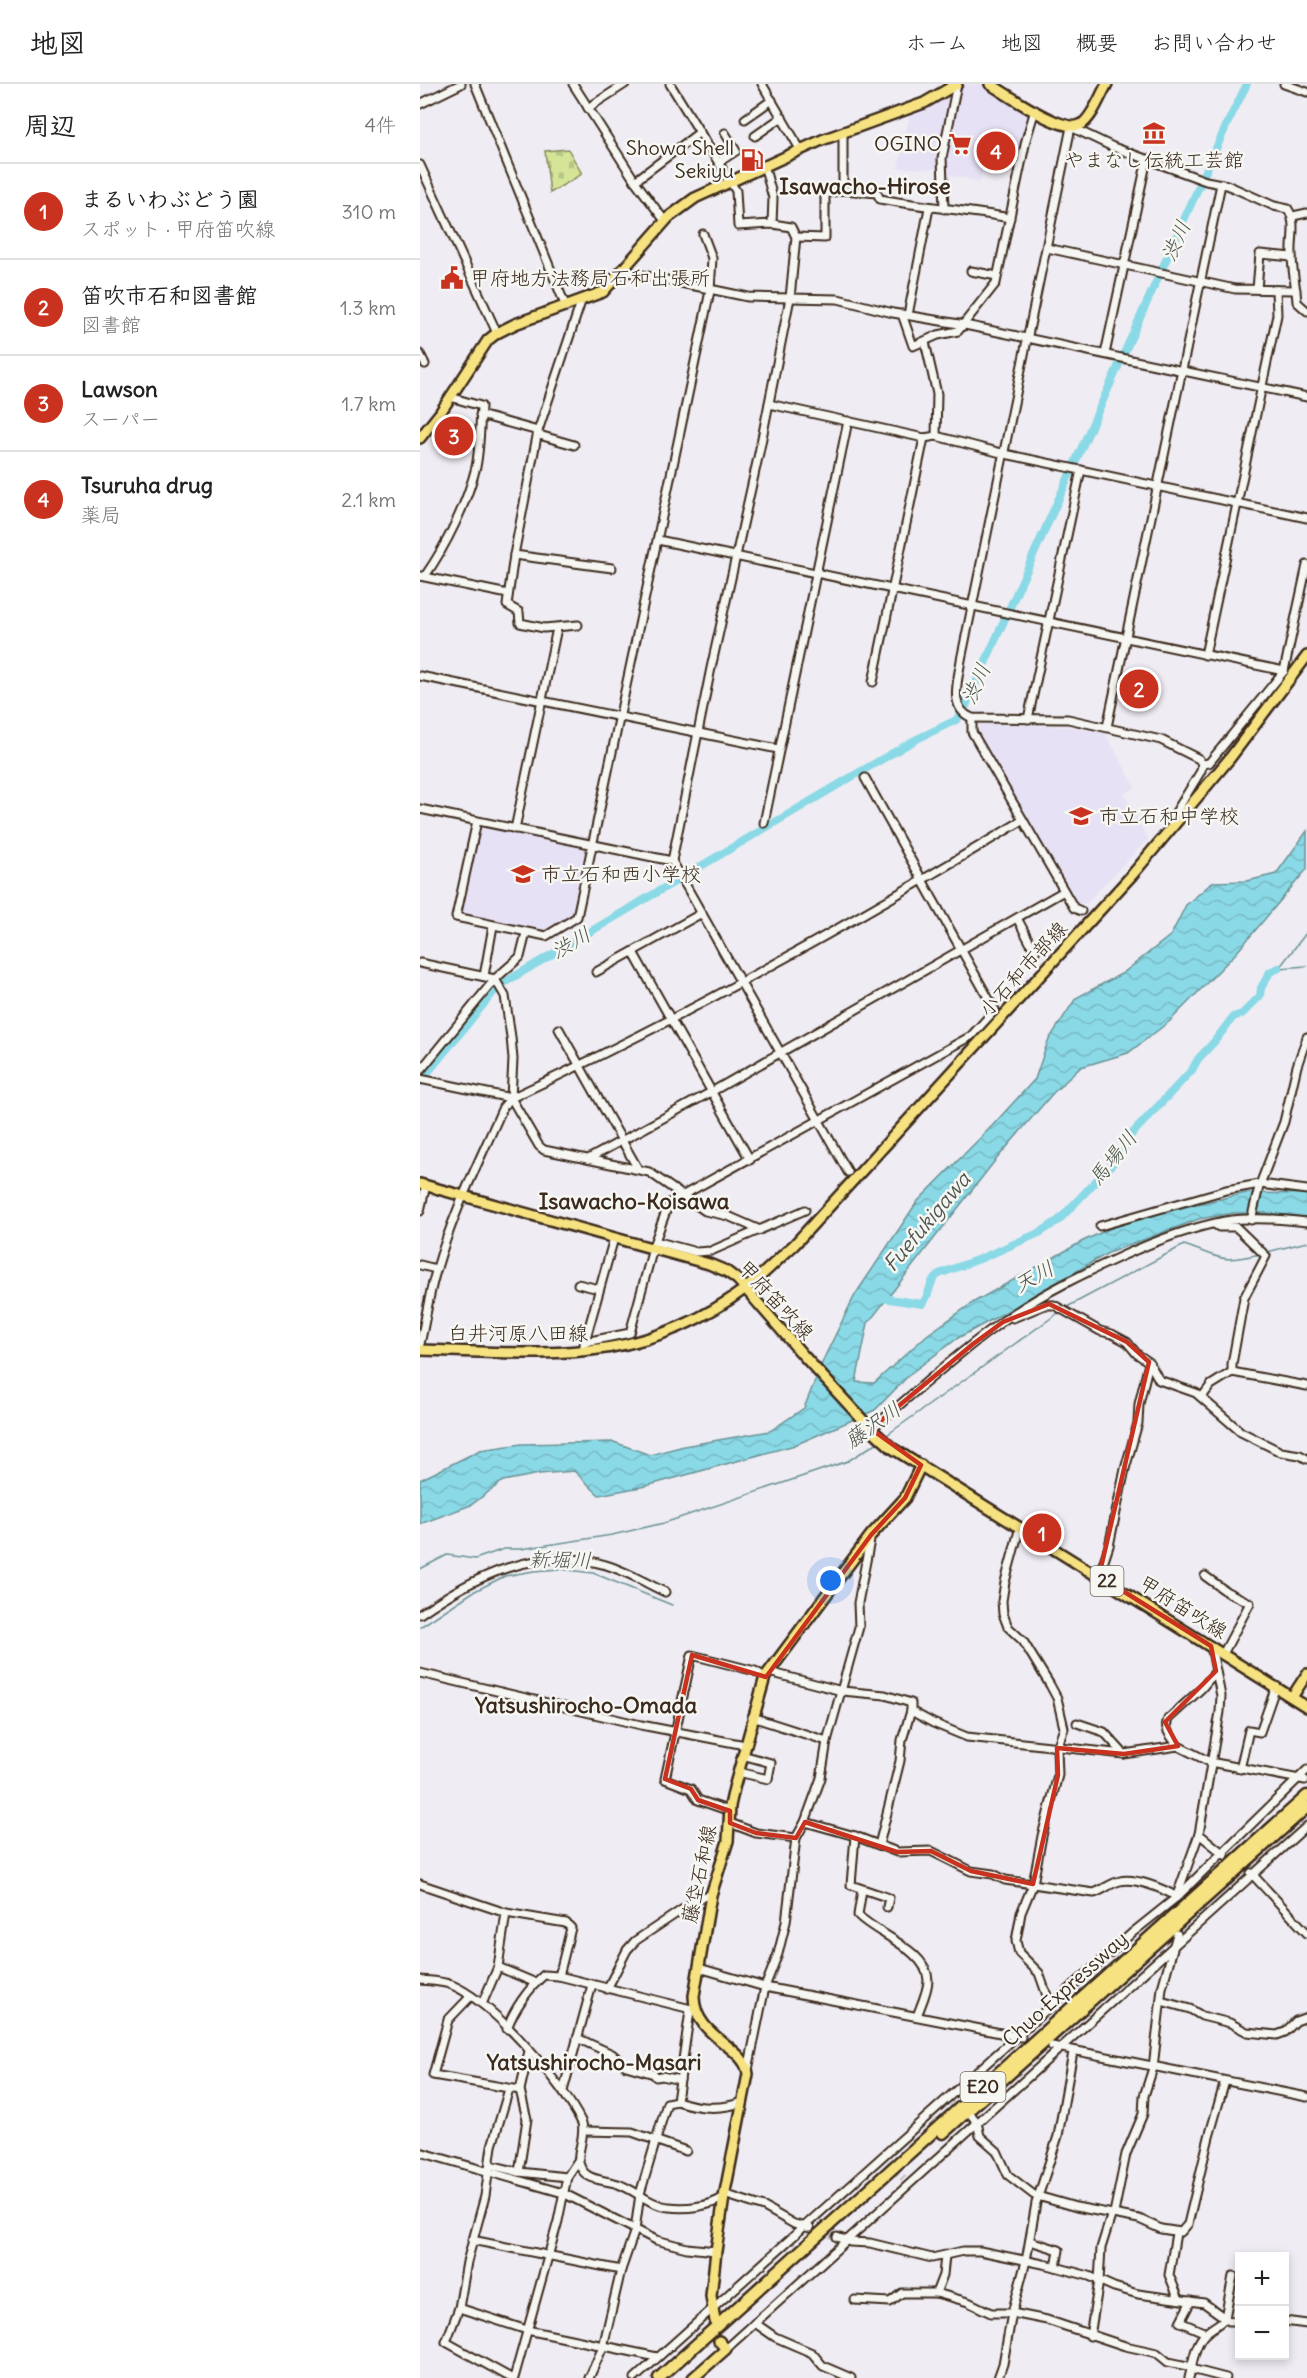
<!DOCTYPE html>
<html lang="ja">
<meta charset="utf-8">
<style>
body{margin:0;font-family:Delius,"Klee One",sans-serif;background:#f6f6f6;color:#222}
.controls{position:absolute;right:18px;bottom:18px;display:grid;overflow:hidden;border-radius:0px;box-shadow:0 3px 9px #0003}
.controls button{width:54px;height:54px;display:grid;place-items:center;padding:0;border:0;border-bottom:2px solid #e0e0e0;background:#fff;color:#222;font:30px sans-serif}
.you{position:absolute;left:411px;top:1497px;width:21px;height:21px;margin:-15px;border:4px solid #fff;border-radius:50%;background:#1a73e8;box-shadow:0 0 0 9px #1a73e833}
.badge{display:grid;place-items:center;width:39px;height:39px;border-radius:50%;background:#c8321e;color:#fff;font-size:20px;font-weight:700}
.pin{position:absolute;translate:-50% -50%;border:3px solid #fff;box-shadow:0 2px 6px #0006}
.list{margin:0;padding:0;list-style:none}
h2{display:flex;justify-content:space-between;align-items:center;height:78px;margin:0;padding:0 24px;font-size:26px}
h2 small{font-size:20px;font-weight:400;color:#767676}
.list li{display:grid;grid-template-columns:39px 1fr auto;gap:18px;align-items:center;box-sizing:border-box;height:96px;padding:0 24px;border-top:2px solid #e0e0e0}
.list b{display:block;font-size:22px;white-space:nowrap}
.list p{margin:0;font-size:20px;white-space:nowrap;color:#767676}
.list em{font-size:20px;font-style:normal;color:#767676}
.map{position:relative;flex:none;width:887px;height:2294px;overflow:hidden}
header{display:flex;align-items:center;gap:36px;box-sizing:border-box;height:84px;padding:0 30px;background:#fff;border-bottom:2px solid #e0e0e0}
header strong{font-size:28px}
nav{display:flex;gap:33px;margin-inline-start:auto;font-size:21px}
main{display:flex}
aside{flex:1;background:#fff}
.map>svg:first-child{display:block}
</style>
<header>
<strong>地図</strong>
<nav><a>ホーム</a><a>地図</a><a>概要</a><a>お問い合わせ</a></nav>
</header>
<main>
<aside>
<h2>周辺<small>4件</small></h2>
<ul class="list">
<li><span class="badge">1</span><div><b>まるいわぶどう園</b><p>スポット · 甲府笛吹線</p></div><em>310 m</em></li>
<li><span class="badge">2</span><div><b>笛吹市石和図書館</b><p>図書館</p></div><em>1.3 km</em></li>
<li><span class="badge">3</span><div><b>Lawson</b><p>スーパー</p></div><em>1.7 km</em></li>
<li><span class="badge">4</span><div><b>Tsuruha drug</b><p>薬局</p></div><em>2.1 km</em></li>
</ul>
</aside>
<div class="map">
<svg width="887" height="2294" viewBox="0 0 887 2294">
<defs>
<pattern id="cemetery-stones" width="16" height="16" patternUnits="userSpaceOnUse" patternTransform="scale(1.5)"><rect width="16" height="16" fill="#d5e598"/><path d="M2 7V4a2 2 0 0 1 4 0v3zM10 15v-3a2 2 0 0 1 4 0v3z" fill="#b8c583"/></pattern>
<pattern id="water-waves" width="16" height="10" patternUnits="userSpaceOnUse" patternTransform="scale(1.5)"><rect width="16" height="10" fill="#8ad9e6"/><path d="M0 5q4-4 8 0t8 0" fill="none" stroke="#78bac5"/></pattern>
</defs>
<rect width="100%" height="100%" fill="#efecf3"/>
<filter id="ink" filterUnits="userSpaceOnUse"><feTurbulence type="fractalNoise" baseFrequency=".0167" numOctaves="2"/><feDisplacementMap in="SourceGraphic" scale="12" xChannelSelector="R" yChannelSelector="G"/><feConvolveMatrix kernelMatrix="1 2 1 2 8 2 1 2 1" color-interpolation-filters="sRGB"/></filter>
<g filter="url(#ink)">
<g fill="#e6e1f4">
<path d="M564,0L611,28L600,80L582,76L580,88L563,85L560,98L524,89L520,85L478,84L490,30L542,1Z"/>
<path d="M560,639L650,643L685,649L715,703L704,710L728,755L666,819H656L557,648Z"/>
<path d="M61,740L167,761L169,764L155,832L123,849L41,832L39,829L58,741Z"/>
</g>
<path fill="url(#cemetery-stones)" stroke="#88885b" stroke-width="1.5" d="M148,65L162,90L130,109L125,67Z"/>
<path fill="url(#water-waves)" stroke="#6a9396" stroke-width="1.5" d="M887,747V785L817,868L750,937L708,969L661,983L633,1009L574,1078L448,1239L436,1298L454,1299L507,1251L554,1218L663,1157L691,1144L752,1126L826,1109L887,1110V1133L846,1129H814L779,1135L688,1169L595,1223L538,1254L491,1289L455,1326L375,1361L226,1402L179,1411L154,1387L119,1390L83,1397L51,1421L0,1440V1396L60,1366L102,1360L194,1358L230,1371L264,1362L350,1347L384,1324L405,1272L435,1211L497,1118L572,1042L615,995L628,957L656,914L703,889L751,851L766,821L793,798L827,797L856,790Z"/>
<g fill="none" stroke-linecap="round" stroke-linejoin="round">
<g stroke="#6a9396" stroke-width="1.5">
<path d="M859,884L887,848"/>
<path d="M860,884L887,882"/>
<path d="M847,1168L887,1158"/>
<path d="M645,1224L764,1161C801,1173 798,1180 840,1170"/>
<path d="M464,1353L641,1227"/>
<path d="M0,1485L27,1471L55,1475L84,1465H101L192,1451L244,1439L428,1377L458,1358"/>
<path d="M0,1543L53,1508L85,1492L114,1487L140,1485L173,1489L252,1521"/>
</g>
<g stroke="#8ad9e6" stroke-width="8">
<path d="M0,998L76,905L87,897L433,692L495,656L536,636L543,628L807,40L827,0"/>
<path d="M456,1213L502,1220C512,1210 507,1198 519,1190L562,1174L621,1148L639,1136L693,1079L702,1068L710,1052L772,986L778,975L794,958L813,933L822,930L840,912L841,904L850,888L859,884"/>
</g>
<g stroke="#cbc5c8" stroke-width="7" stroke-dasharray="7 3.5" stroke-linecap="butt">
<path d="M531,2020L542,2026"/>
<path d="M467,2078L484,2095"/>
<path d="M390,2144L417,2153"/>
</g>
<g stroke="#3b2a1e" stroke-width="11">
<g id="minor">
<path d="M55,0L146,223"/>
<path d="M153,0L215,97L245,137"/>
<path d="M250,0L316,107L318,142L353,140L371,143L376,153L370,214L339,369L291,584L252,777L428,1088"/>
<path d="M342,0L380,65"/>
<path d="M864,0L887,8"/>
<path d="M0,20L41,0"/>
<path d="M168,24L205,0"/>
<path d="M325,35L352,16"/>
<path d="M423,48V106"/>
<path d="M335,52L362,33"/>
<path d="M299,78L316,67L305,49"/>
<path d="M0,81L77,249"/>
<path d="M344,81L353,114L352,140"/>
<path d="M215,97L280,48"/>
<path d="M524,125L522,74L537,0"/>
<path d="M873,132L887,129"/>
<path d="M376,153L405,154V110L423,106L457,109L460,115C503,123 547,126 590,134"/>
<path d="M627,164L815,205L876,206"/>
<path d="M203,187L328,213L418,215L473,229L545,241L887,313"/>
<path d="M551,187L577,192"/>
<path d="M837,205L840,170L872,173"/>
<path d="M482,230L493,262L518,251L538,247L576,199L606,56L615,26"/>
<path d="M488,231L509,124"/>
<path d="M505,258L517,310L516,352"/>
<path d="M0,270L5,280"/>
<path d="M685,270L727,75"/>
<path d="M349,320L504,354L516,352L585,370L887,434"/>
<path d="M60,331L118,347"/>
<path d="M119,351L154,361"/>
<path d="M238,456L864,587"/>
<path d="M94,471L192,484"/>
<path d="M0,492L88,510"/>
<path d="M5,492C26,462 47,419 56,383C60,363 60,342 61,322L30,313"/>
<path d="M158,541L124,544L100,539L99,528L87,521L94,471L118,347L161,218"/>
<path d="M785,571L857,231L856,206"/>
<path d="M0,592L358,665"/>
<path d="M453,598L504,354"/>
<path d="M552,634V648L654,824L661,827"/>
<path d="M608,635L661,386"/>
<path d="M687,643L801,100"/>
<path d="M782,680L779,675L741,656L648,635L552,634C528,624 538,597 541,576L651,43L693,63L786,97L807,101L854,122L868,125C877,139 871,154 872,171C872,186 876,202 877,218L887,227"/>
<path d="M782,680L789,679L864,587L887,481"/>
<path d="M0,725L252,777"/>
<path d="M57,737L36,833L126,852L157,833L290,207L292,174L283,150"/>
<path d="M344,739L428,337"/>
<path d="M753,743L751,736L781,687L782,680"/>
<path d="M95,745L137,544"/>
<path d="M597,834L615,868"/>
<path d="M213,868L330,1076"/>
<path d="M0,879L75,895"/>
<path d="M176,888L282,829"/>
<path d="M64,892L73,842"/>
<path d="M75,895L85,912L91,953L93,975L91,1014L119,1062L124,1066L229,1088L285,1127L308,1132L340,1146"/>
<path d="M139,945L218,1085"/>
<path d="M0,987L75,895L100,873L106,849"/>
<path d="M0,995L91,1014"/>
<path d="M168,1075L293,1007L644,807"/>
<path d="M0,1127L6,1101"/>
<path d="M831,1136L839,1103L864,1038L877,982L887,953"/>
<path d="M794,1140L799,1143H816L846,1172L824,1214L812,1280V1288"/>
<path d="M680,1142L806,1106L840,1100L887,1106"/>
<path d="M235,1157L276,1168L291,1167L385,1126"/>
<path d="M0,1181L16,1185"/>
<path d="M158,1200L179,1205"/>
<path d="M593,1234L625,1221H634L680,1247L692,1250L707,1258L717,1270L729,1278L739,1296L776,1309L821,1348L861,1368L880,1371L887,1375"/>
<path d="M165,1258L210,1249L235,1157L249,1119L551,952L575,926L445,694"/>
<path d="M0,1260C6,1235 9,1208 17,1184C33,1128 60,1076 83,1023L91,1014C268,932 437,836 603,736"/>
<path d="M164,1261L194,1154"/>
<path d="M782,1313L791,1301L812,1288L887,1302"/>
<path d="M451,1345C498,1306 543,1264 593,1230C627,1207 665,1189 702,1172C735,1157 769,1144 805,1137C831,1133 861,1135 887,1138"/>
<path d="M600,1443L585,1498L582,1517L583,1530L588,1543L603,1557L630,1601L637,1614L644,1644L637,1664L638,1691L622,1752L613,1800L601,1829L596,1857L599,1869L619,1889L631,1923"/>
<path d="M679,1492L689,1462L705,1385L718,1339L719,1320L729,1279"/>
<path d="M785,1492L807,1508L830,1519L803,1570"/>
<path d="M0,1530C54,1492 118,1461 186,1481C206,1487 226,1499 245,1508"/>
<path d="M349,1588L422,1607L465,1611L491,1619V1627L482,1656L480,1677L459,1761"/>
<path d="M0,1589L221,1641L325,1661"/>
<path d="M491,1627L513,1639L547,1653L704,1670L758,1662L790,1678L885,1696"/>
<path d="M332,1633L407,1657"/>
<path d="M657,1639L684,1648L704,1670"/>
<path d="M758,1662C752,1653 743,1646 748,1635L781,1605L796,1587"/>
<path d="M820,1685L829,1646L840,1648L856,1602"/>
<path d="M318,1688L348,1695L351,1679L322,1671"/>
<path d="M310,1727L278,1716L271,1705L245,1695L272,1571L335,1587L345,1593"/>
<path d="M385,1738L435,1752L477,1768L511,1767L551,1787L573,1790L585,1796L674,1809C683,1806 691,1799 700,1797C715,1793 744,1805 757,1813"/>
<path d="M310,1739L336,1749L376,1754"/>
<path d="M779,1750L805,1771"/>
<path d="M435,1752L431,1801L469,1814L467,1823"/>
<path d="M831,1789L887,1849"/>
<path d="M0,1800L86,1829L146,1839L151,1844L139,1892"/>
<path d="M442,1806L438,1831C456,1850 507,1866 508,1896C508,1907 501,1921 497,1932"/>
<path d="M757,1811L779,1750L800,1628L801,1612L791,1562"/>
<path d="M78,1883L116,1899"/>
<path d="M279,1884L345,1903L601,1953"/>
<path d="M0,1896C11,1897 22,1897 32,1901C74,1919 142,1998 162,2039C166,2054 154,2071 161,2084C167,2097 187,2096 198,2100C215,2106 232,2122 249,2123C265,2125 290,2123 304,2113"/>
<path d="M187,1905L207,1866L215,1857L281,1813L291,1811"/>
<path d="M51,1912L28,1936L13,1991L100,2006"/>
<path d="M741,1917L770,1925L782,1932L810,1939L827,1948L857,1951L865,1948L876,1937L887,1933"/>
<path d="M62,1920L78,1883L86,1829"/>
<path d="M270,1927L257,2017C280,2025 301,2026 323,2018"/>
<path d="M87,1945C93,1926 109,1904 124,1891L139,1892L275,1926"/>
<path d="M157,1954L192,1970L206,1982L234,1990L236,1993L242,1992L260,1996"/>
<path d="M632,1962L887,2013"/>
<path d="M328,1986L345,1903L358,1870L366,1838L376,1754L385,1738L401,1694L407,1657L439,1543L438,1519L451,1451"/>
<path d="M89,2005L72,2062L65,2112L47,2178L39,2224L26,2258L91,2294"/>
<path d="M143,2007L172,1901"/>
<path d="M552,2032L557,2038L560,2052L577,2067L588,2091L614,2111L656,2123L719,2135L741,2145L761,2148L768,2140L789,2053L805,1997"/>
<path d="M164,2047L212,2048L266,2067"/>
<path d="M0,2068L143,2109L236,2156L267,2164L296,2167"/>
<path d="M70,2081L99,2088L147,2093"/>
<path d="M99,2088L107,2035L100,2006L109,1967"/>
<path d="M304,2110L344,2123L374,2140L390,2144"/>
<path d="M694,2129L706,2070L723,2030L724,2012L733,1984L742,1904L757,1850"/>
<path d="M756,2149L749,2191L759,2215"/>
<path d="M417,2153L430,2158L450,2159L512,2174L543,2167H560L628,2181L669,2192L694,2203L718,2210L784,2219L809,2237H820"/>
<path d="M52,2156L201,2186"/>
<path d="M610,2157L639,2166L636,2183"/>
<path d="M525,2172L523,2191L516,2209L548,2218L571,2229H592L627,2236L705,2262L737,2269L748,2278L772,2283"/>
<path d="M435,2216L470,2218L482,2209H516"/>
<path d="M771,2217L760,2238L786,2249"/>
<path d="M39,2224L107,2246L237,2273"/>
<path d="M864,2237L887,2240"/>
<path d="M335,2239L355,2253L392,2269L403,2282L431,2294"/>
<path d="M670,2252L679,2197L681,2164L692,2129"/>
<path d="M306,2265L887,1742"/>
<path d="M771,2285L806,2294"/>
<path d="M94,2294L138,2137L147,2093L159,2075"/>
<path d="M169,2294L183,2263L201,2186L215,2146L220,2110L247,2019L257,2017"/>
<path d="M215,2294L712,1849L757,1813L887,1686"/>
<path d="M578,2294L583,2280L592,2229L606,2177L616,2119L638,2052L653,1968"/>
<path d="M769,2294C773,2279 774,2260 786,2249C792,2243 799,2241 805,2234L813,2192"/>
</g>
</g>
<g stroke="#3b2a1e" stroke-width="14">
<g id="major">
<path d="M570,0C587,10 645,52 662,40C673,32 680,12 687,0"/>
<path d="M0,354L20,329L68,256L77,249L95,240L183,208L249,133L275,114L402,56L504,19L537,0"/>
<path d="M0,1100L289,1180L306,1187L318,1196L383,1271L450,1344L472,1364L887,1623"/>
<path d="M0,1266C125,1269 219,1284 326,1204C343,1191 358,1175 374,1161L712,791L810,674L887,572"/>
<path d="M872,1613L887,1590"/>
<path d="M295,2237L291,2212L296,2167L304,2113L328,1990C325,1961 274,1954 274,1912L291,1811L308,1757L310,1722L314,1704L345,1593L451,1451L485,1414L501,1381"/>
<path d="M273,2294L306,2265L299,2257"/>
</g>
</g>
<g stroke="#3b2a1e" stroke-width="15">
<g id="highway">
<path d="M523,2049L887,1723"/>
<path d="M239,2294L887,1712"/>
</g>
</g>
<use href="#minor" stroke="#f6f6f2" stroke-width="7"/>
<use href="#major" stroke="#f6e281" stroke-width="9"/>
<use href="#highway" stroke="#f6e281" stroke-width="10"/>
</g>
</g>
<path fill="none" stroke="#c8321e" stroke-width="4.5" stroke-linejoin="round" d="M629,1220L707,1258L729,1278L679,1492L791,1562L796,1587L745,1638L758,1662L704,1670L637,1664L638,1691L613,1800L551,1787L511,1767L477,1768L385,1738L376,1754L336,1749L310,1739V1727L278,1716L271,1705L245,1695L272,1571L346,1593L451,1451L485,1414L501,1381L451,1345L553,1260L583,1238Z"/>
<defs>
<g id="museum-bare" transform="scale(1.8)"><path d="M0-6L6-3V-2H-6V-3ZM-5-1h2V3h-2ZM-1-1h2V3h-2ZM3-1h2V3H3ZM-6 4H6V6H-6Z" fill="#c8321e" stroke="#f6f6f2" stroke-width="2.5" paint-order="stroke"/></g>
<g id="supermarket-bare" transform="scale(1.8)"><path d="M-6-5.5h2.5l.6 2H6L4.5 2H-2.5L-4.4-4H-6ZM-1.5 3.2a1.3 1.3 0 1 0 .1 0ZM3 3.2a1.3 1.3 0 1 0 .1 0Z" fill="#c8321e" stroke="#f6f6f2" stroke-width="2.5" paint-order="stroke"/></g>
<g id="fuel-bare" transform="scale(1.8)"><path d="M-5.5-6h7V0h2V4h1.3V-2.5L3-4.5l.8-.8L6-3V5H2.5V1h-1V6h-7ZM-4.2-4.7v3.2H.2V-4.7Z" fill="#c8321e" stroke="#f6f6f2" stroke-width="2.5" paint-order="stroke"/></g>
<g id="civic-bare" transform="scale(1.8)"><path d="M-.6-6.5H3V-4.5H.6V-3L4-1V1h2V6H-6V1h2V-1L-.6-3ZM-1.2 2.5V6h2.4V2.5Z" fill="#c8321e" stroke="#f6f6f2" stroke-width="2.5" paint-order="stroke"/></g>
<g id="school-bare" transform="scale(1.8)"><path d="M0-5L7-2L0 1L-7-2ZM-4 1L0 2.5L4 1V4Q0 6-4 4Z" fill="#c8321e" stroke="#f6f6f2" stroke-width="2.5" paint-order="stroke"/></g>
</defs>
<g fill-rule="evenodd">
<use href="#museum-bare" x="734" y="49"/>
<use href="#supermarket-bare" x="540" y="60"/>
<use href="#fuel-bare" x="332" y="76"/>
<use href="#civic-bare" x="32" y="194"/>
<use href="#school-bare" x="661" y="732"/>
<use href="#school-bare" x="103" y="790"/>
</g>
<g text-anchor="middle" stroke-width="5" stroke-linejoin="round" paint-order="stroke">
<g fill="#f6f6f2" stroke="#73675e" stroke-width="1.5">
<rect x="670.5" y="1482" width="33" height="30" rx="4.5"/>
<rect x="540.5" y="1988" width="45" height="30" rx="4.5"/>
</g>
<g font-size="18" font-weight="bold" fill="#3b2a1e">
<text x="687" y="1503">22</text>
<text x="563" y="2009">E20</text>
</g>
<g font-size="20" fill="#3b2a1e" stroke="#f6f6f2" text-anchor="start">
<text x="522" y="67" text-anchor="end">OGINO</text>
<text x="314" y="71" text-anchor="end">Showa Shell<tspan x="314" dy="23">Sekiyu</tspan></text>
<text x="734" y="83" text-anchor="middle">やまなし伝統工芸館</text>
<text x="50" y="201">甲府地方法務局石和出張所</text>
<text x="679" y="739">市立石和中学校</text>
<text x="121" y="797">市立石和西小学校</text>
</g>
<g font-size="20" fill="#3b2a1e" stroke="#f6f6f2">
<text transform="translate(603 885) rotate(-48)" y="7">小石和市部線</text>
<text transform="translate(356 1216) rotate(47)" y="7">甲府笛吹線</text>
<text x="98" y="1256">白井河原八田線</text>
<text transform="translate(763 1523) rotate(32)" y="7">甲府笛吹線</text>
<text transform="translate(279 1790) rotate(-78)" y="7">藤垈石和線</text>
<text transform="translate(645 1905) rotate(-42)" y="7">Chuo Expressway</text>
</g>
<g font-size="21" font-style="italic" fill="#4f5650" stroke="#f6f6f2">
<text transform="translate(756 157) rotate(-66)" y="7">渋川</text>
<text transform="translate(556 600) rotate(-66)" y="7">渋川</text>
<text transform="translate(151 859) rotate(-30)" y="7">渋川</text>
<text transform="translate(693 1074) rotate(-51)" y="7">馬場川</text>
<text transform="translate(507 1138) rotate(-50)" y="7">Fuefukigawa</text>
<text transform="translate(614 1193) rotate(-29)" y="7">天川</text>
<text transform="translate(453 1341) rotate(-35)" y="7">藤沢川</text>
<text transform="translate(140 1476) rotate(1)" y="7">新堀川</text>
</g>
<g font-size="22" font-weight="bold" fill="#3b2a1e" stroke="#f6f6f2">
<text x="445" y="110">Isawacho-Hirose</text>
<text x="214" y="1125">Isawacho-Koisawa</text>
<text x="166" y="1629">Yatsushirocho-Omada</text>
<text x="174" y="1986">Yatsushirocho-Masari</text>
</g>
</g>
</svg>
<div class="controls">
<button>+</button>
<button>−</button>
</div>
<div class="you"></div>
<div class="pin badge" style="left:622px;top:1449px">1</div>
<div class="pin badge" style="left:719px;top:605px">2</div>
<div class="pin badge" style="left:34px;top:352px">3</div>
<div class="pin badge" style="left:576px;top:67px">4</div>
</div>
</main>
